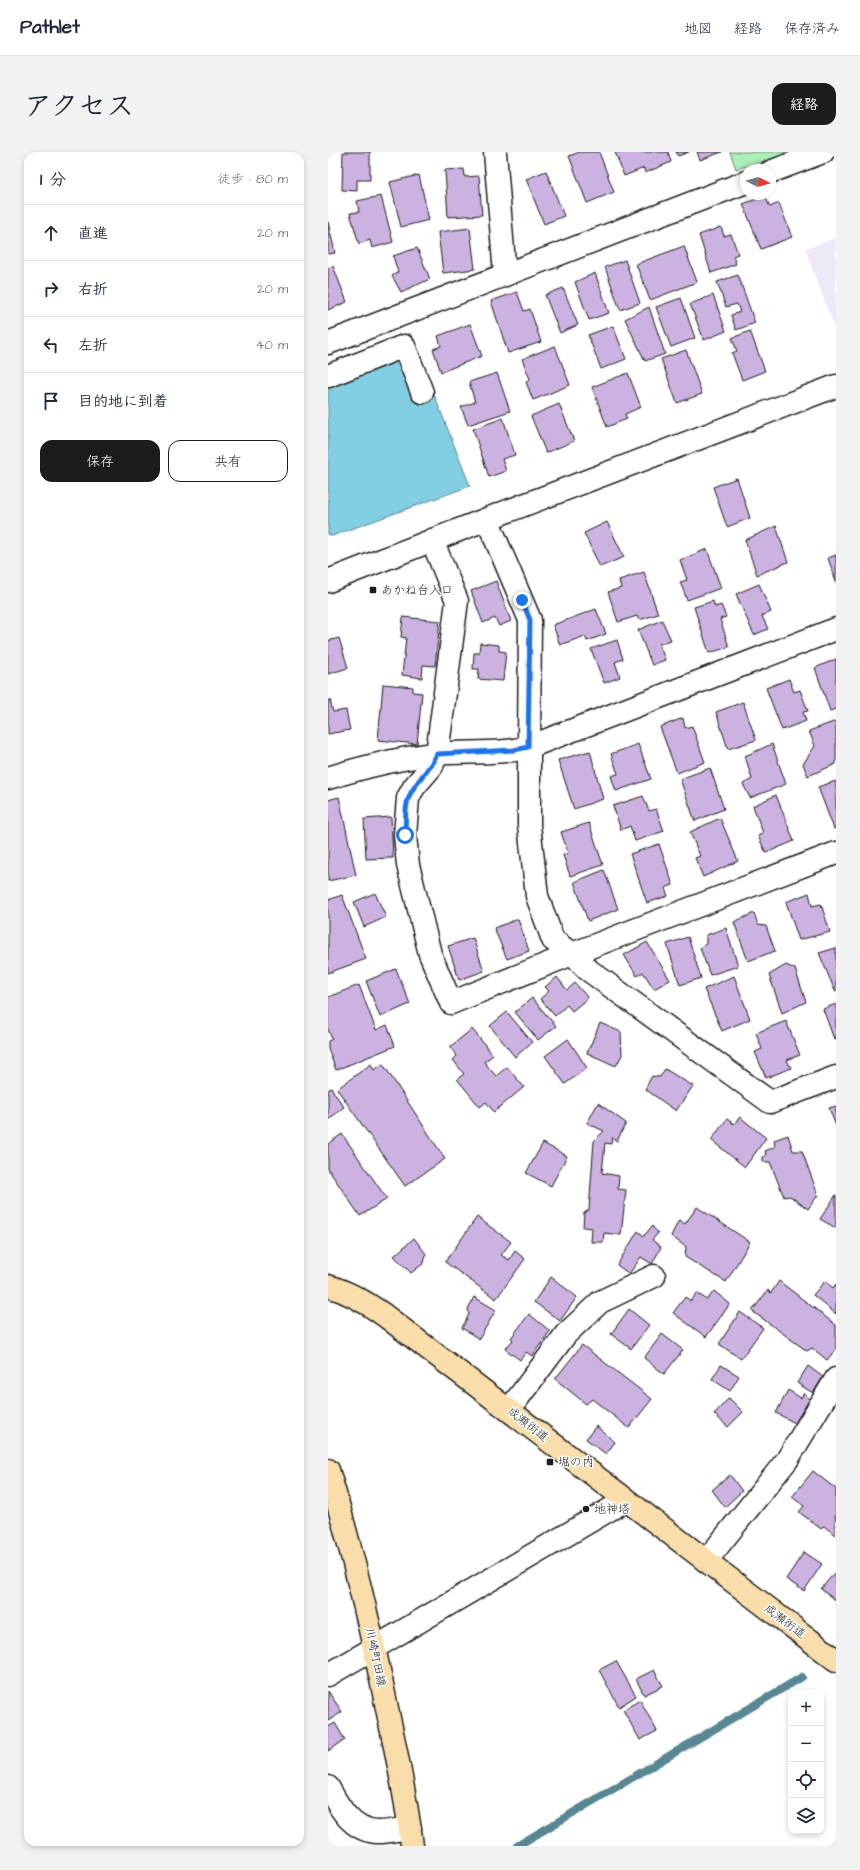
<!DOCTYPE html>
<html lang="ja">
<meta charset="utf-8">
<style>
body{margin:0;font-family:"Architects Daughter","Klee One",sans-serif;background:#f2f2f3;color:#1f2937}
.controls{position:absolute;right:12px;bottom:12px;display:grid;overflow:hidden;border-radius:8px;box-shadow:0 2px 6px #0003}
.controls button{width:36px;height:36px;display:grid;place-items:center;padding:0;border:0;border-bottom:1px solid #e0e1e3;background:#fff;color:#1f2937;font:20px sans-serif}
.compass{position:absolute;left:412px;top:12px;width:36px;height:36px;border-radius:50%;background:#fff;box-shadow:0 2px 6px #0003;rotate:96deg}
.stop{position:absolute;width:12px;height:12px;margin:-9px;border:3px solid #1a73e8;border-radius:50%;background:#fff}
.stop.end{background:#1a73e8;border-color:#fff;box-shadow:0 1px 4px #0008}
.list{margin:0;padding:0;list-style:none}
h2{display:flex;justify-content:space-between;align-items:center;height:52px;margin:0;padding:0 16px;font-size:17px}
h2 small{font-size:13px;font-weight:400;color:#747a83}
.list li{display:grid;grid-template-columns:26px 1fr auto;gap:12px;align-items:center;box-sizing:border-box;height:56px;padding:0 16px;border-top:1px solid #e0e1e3}
.list b{display:block;font-size:15px;white-space:nowrap}
.list em{font-size:13px;font-style:normal;color:#747a83}
.actions{display:flex;gap:8px;padding:12px 16px}
.actions a{flex:1;padding:9px 0;border:1px solid #1c1c1c;border-radius:12px;text-align:center;font-size:14px;color:#1c1c1c}
.actions .main{background:#1c1c1c;color:#fff}
.icon{flex:none;width:22px;height:22px;fill:none;stroke:currentColor;stroke-width:2;stroke-linecap:round;stroke-linejoin:round}
.map{position:relative;flex:none;width:508px;height:1694px;overflow:hidden;border-radius:12px}
header{display:flex;align-items:center;gap:24px;box-sizing:border-box;height:56px;padding:0 20px;background:#fff;border-bottom:1px solid #e0e1e3}
header strong{font-size:19px}
nav{display:flex;gap:22px;margin-inline-start:auto;font-size:14px}
.intro{display:flex;align-items:center;justify-content:space-between;box-sizing:border-box;height:96px;padding:0 24px}
h1{margin:0;font-size:28px}
.button{padding:10px 18px;border-radius:12px;background:#1c1c1c;color:#fff;font-size:14px;font-weight:700}
main{display:flex;gap:24px;padding:0 24px}
aside{flex:1;background:#fff;border-radius:12px;box-shadow:0 2px 6px #0003}
.map>svg:first-child{display:block}
</style>
<header>
<strong>Pathlet</strong>
<nav><a>地図</a><a>経路</a><a>保存済み</a></nav>
</header>
<div class="intro"><h1>アクセス</h1><a class="button">経路</a></div>
<main>
<aside>
<h2>1 分<small>徒歩 · 80 m</small></h2>
<ul class="list">
<li><svg class="icon" aria-label="ahead" viewBox="0 0 24 24"><path d="M12 20V5M6 11l6-6 6 6"/></svg><div><b>直進</b></div><em>20 m</em></li>
<li><svg class="icon" aria-label="right" viewBox="0 0 24 24"><path d="M7 20v-9h11M14 6l5 5-5 5"/></svg><div><b>右折</b></div><em>20 m</em></li>
<li><svg class="icon" aria-label="left" viewBox="0 0 24 24"><path d="M17 20v-9H6M10 6l-5 5 5 5"/></svg><div><b>左折</b></div><em>40 m</em></li>
<li><svg class="icon" aria-label="arrive" viewBox="0 0 24 24"><path d="M6 21V4h12l-3 4 3 4H6"/></svg><div><b>目的地に到着</b></div></li>
</ul>
<div class="actions"><a class="main">保存</a><a>共有</a></div>
</aside>
<div class="map">
<svg width="508" height="1694" viewBox="0 0 508 1694">
<rect width="100%" height="100%" fill="#fff"/>
<filter id="ink" filterUnits="userSpaceOnUse"><feTurbulence type="fractalNoise" baseFrequency=".025" numOctaves="2"/><feDisplacementMap in="SourceGraphic" scale="8" xChannelSelector="R" yChannelSelector="G"/><feConvolveMatrix kernelMatrix="1 2 1 2 8 2 1 2 1" color-interpolation-filters="sRGB"/></filter>
<g filter="url(#ink)">
<path fill="#efe8f6" d="M508,86V180L477,97Z"/>
<path fill="#abefb9" stroke="#64866a" d="M402,0H468L408,17Z"/>
<path fill="#82cee2" stroke="#598793" d="M82,181L142,334L4,384L0,382V214Z"/>
<g fill="none" stroke-linecap="round" stroke-linejoin="round">
<path stroke="#598793" stroke-width="8" d="M189,1694L474,1525"/>
</g>
<g fill="#cbb2e1" stroke="#1c1c1c">
<path d="M15,0H42V28H29V39L14,38Z"/>
<path d="M252,0H271L286,40L259,51L241,4Z"/>
<path d="M287,0H340L343,10L317,21L316,16L296,24Z"/>
<path d="M348,0H361L350,4Z"/>
<path d="M369,0H394L372,8Z"/>
<path d="M136,17L137,25L151,24L154,63L120,65L117,18Z"/>
<path d="M218,19L236,64L216,72L198,27Z"/>
<path d="M91,23L101,68L73,75L62,30Z"/>
<path d="M53,44L65,90L44,96L42,88L31,92L22,61L31,60L29,49Z"/>
<path d="M437,44L442,55L451,51L464,85L433,97L415,52Z"/>
<path d="M0,70L7,101L0,102Z"/>
<path d="M393,75L396,84L403,82L410,102L405,104L408,112L383,121L371,83Z"/>
<path d="M142,76L147,117L115,121L110,80Z"/>
<path d="M356,94L369,130L322,148L308,112Z"/>
<path d="M89,96L102,127L73,140L64,124L70,120L65,104Z"/>
<path d="M297,108L312,151L292,158L277,115Z"/>
<path d="M5,114L19,150L0,158V116Z"/>
<path d="M267,121L281,161L261,168L247,130Z"/>
<path d="M410,123L427,171L408,178L403,163L412,160L409,152L398,155L389,130Z"/>
<path d="M235,136L250,173L232,181L217,143Z"/>
<path d="M189,140L196,159L202,157L213,190L180,201L163,149Z"/>
<path d="M385,143L398,179L376,188L362,152Z"/>
<path d="M353,146L367,186L343,195L328,155Z"/>
<path d="M321,155L337,202L317,209L297,167Z"/>
<path d="M142,172L154,204L113,220L105,197L113,194L110,184Z"/>
<path d="M285,174L298,207L273,217L260,183Z"/>
<path d="M422,179L437,219L414,228L404,201L409,199L404,186Z"/>
<path d="M227,194L242,233L205,248L198,230L202,227L194,207Z"/>
<path d="M358,198L374,242L349,251L333,207Z"/>
<path d="M169,221L182,259L140,273L133,255L147,250L141,230Z"/>
<path d="M300,221L313,255L297,262L299,267L279,275L264,235Z"/>
<path d="M231,252L246,289L218,301L203,264Z"/>
<path d="M175,266L187,303L174,307L178,319L161,325L145,277Z"/>
<path d="M409,326L422,366L399,375L385,335Z"/>
<path d="M279,370L296,405L272,415L256,381Z"/>
<path d="M448,374L460,410L429,423L417,388Z"/>
<path d="M379,397L393,436L359,448L352,430L359,428L352,408Z"/>
<path d="M508,403V430L500,406Z"/>
<path d="M316,420L330,462L311,468L309,464L290,470L280,440L293,436L291,428Z"/>
<path d="M168,429L183,469L171,474L167,466L155,471L143,439Z"/>
<path d="M431,432L443,460L434,464L440,477L426,483L408,442Z"/>
<path d="M385,449L387,455L393,453L398,465L392,467L401,495L381,501L366,455Z"/>
<path d="M268,457L278,482L259,489L257,484L232,493L225,473Z"/>
<path d="M75,465L112,469L107,514L95,513L94,526L74,523L78,486L73,485Z"/>
<path d="M334,468L343,488L331,492L337,508L324,513L310,478Z"/>
<path d="M11,486L20,516L0,522V489Z"/>
<path d="M289,488L295,507L287,510L292,525L276,531L263,497Z"/>
<path d="M152,491L171,493V499L178,500L175,529L150,527L151,517H145L146,501H151Z"/>
<path d="M508,507V557L502,559L487,516Z"/>
<path d="M461,527L466,540L472,538L480,559L475,560L478,569L454,578L438,536Z"/>
<path d="M55,532L85,535V540L94,541L89,592L50,588Z"/>
<path d="M0,548H2L5,560L18,558L22,578L0,582Z"/>
<path d="M415,550L428,588L400,597L388,560Z"/>
<path d="M355,566L357,576L364,574L377,610L349,621L332,575Z"/>
<path d="M508,569V612L480,624L475,612L487,594L481,579Z"/>
<path d="M310,592L323,627L288,639L283,624L290,622L283,602Z"/>
<path d="M444,592L458,632L422,646L415,632L424,627L417,604Z"/>
<path d="M262,599L275,647L246,657L230,608Z"/>
<path d="M382,616L396,657L367,669L352,627Z"/>
<path d="M508,629V676L506,677L490,635Z"/>
<path d="M448,643L466,689L438,701L430,684L435,681L425,654Z"/>
<path d="M315,644L321,659L328,657L336,679L307,689L302,674L293,678L285,654Z"/>
<path d="M11,645L28,723L0,729V648Z"/>
<path d="M63,665L65,706L38,707L36,667Z"/>
<path d="M392,666L410,709L375,725L367,706L372,704L362,680Z"/>
<path d="M261,671L275,713L242,724L235,703L240,701L233,680Z"/>
<path d="M331,692L345,733L337,736L340,744L319,751L302,702Z"/>
<path d="M276,718L290,757L260,769L246,730Z"/>
<path d="M47,741L58,765L36,775L26,750Z"/>
<path d="M481,741L484,754L493,752L502,780L471,788L458,750Z"/>
<path d="M14,743L38,807L0,821V748Z"/>
<path d="M426,761L430,773L438,774L447,799L420,809L406,770Z"/>
<path d="M190,767L201,799L179,807L166,776Z"/>
<path d="M398,776L410,814L382,823L372,796L378,792V783Z"/>
<path d="M360,785L373,826L352,833L339,792Z"/>
<path d="M145,786L156,819L131,828L120,794Z"/>
<path d="M319,790L342,828L326,837L315,820L309,824L296,803Z"/>
<path d="M508,796V839H507L491,801Z"/>
<path d="M458,813L467,817L478,850L454,861L441,823Z"/>
<path d="M68,817L82,852L52,865L38,829Z"/>
<path d="M406,824L422,867L394,879L376,837Z"/>
<path d="M229,825L239,838L247,831L260,846L244,859L239,853L227,864L212,847L221,839L217,835Z"/>
<path d="M31,833L48,878L59,873L67,894L8,918L0,897V889L4,887L0,877V845Z"/>
<path d="M204,846L228,874L210,888L187,860Z"/>
<path d="M508,852V887H506L495,857Z"/>
<path d="M179,860L204,890L187,905L162,874Z"/>
<path d="M458,869L472,903L459,908L463,916L438,926L427,900L434,897L428,881Z"/>
<path d="M272,871L293,880L294,903L288,914L259,901Z"/>
<path d="M144,877L165,903L156,910L168,924L179,915L196,935L166,960L158,950L152,955L129,927L136,922L125,908L129,904L122,895Z"/>
<path d="M240,887L259,916L237,932L217,904Z"/>
<path d="M43,912L46,918L55,912L117,1007L77,1034L9,937Z"/>
<path d="M337,917L365,934L348,959L317,937L324,924L332,925Z"/>
<path d="M3,936L16,955L0,968V938Z"/>
<path d="M270,951L298,971L289,989L284,986L283,992L277,991L274,1021L291,1024L290,1037L298,1038L293,1083L276,1081L275,1090H263L264,1076L255,1075L256,1061L261,1058L266,989L276,979L259,971Z"/>
<path d="M508,954V974L501,956Z"/>
<path d="M412,965L438,986L417,1015L383,988L399,967L406,972Z"/>
<path d="M14,982L59,1047L32,1064L0,1017V992Z"/>
<path d="M460,983L465,999H474L490,1043L480,1057L462,1044L456,1045L442,1010H435V1005L438,1003L437,999L447,995L446,988Z"/>
<path d="M215,991L239,1004L223,1034L198,1021Z"/>
<path d="M508,1043V1076L492,1067Z"/>
<path d="M369,1055L422,1090L398,1130L357,1105L358,1095L343,1084L351,1068L357,1072Z"/>
<path d="M149,1065L183,1090L173,1103L181,1108L187,1099L197,1107L168,1147L117,1110Z"/>
<path d="M324,1074L330,1081L324,1088L333,1095L324,1112L313,1105L301,1122L289,1113L310,1079L316,1084Z"/>
<path d="M86,1086L98,1102L96,1111L83,1121L66,1104Z"/>
<path d="M223,1125L249,1145L232,1169L206,1150Z"/>
<path d="M451,1129L508,1173V1197L499,1208L484,1196L479,1199L424,1159L440,1138L443,1141Z"/>
<path d="M497,1129L505,1136L508,1132V1162L485,1143Z"/>
<path d="M386,1139L402,1152L378,1185L345,1161L357,1145L363,1149L369,1141L379,1148Z"/>
<path d="M146,1145L168,1158L151,1187L134,1176L141,1162L140,1157Z"/>
<path d="M301,1157L321,1173L303,1197L283,1182Z"/>
<path d="M412,1160L435,1176L413,1207L391,1192Z"/>
<path d="M201,1162L222,1179L204,1204L198,1200L192,1208L177,1197L185,1188L183,1186Z"/>
<path d="M334,1182L355,1198L336,1222L316,1206Z"/>
<path d="M254,1193L324,1247L301,1276L264,1247L258,1252L227,1227Z"/>
<path d="M393,1213L411,1224L402,1239L384,1227Z"/>
<path d="M480,1214L495,1225L485,1241L469,1231Z"/>
<path d="M460,1238L473,1246L476,1241L482,1247L467,1271L448,1261Z"/>
<path d="M401,1246L415,1260L400,1275L386,1262Z"/>
<path d="M268,1274L287,1290L278,1302L258,1287Z"/>
<path d="M485,1319L508,1337L507,1383L496,1374L493,1377L471,1360L476,1354L464,1345Z"/>
<path d="M402,1323L414,1339L397,1355L384,1338Z"/>
<path d="M476,1400L494,1412L476,1439L458,1427Z"/>
<path d="M507,1420H508V1449L493,1437Z"/>
<path d="M288,1509L308,1544L291,1555L271,1518Z"/>
<path d="M326,1518L335,1534L316,1543L308,1527Z"/>
<path d="M0,1539L14,1560L0,1569Z"/>
<path d="M312,1548L329,1579L312,1588L295,1558Z"/>
<path d="M7,1571L17,1588L0,1599V1575Z"/>
</g>
<g fill="none" stroke-linecap="round" stroke-linejoin="round">
<g stroke="#1c1c1c" stroke-width="25">
<g id="minor">
<path d="M167,0L177,123"/>
<path d="M442,20L495,0"/>
<path d="M0,191L418,30"/>
<path d="M0,224L76,194L94,240"/>
<path d="M104,388L129,449L109,602L104,614L86,635L80,646L77,683L80,713L102,802L123,851L244,802L508,701"/>
<path d="M0,429L159,367L508,234"/>
<path d="M508,477L201,595V673L209,744L225,788L244,802L259,817L442,950L508,925"/>
<path d="M0,626C35,615 72,606 108,602C139,599 171,603 201,595L202,468L159,367"/>
<path d="M181,1258L238,1182L272,1150L326,1124"/>
<path d="M378,1409L459,1308L508,1227"/>
<path d="M0,1523L298,1348"/>
<path d="M0,1635C11,1655 23,1678 48,1680C58,1681 71,1677 82,1676"/>
</g>
</g>
<g stroke="#1c1c1c" stroke-width="25">
<g id="major">
<path d="M0,1134C21,1140 38,1150 56,1163L508,1508"/>
<path d="M0,1318C25,1400 44,1482 61,1566C70,1608 79,1651 84,1694"/>
</g>
</g>
<use href="#minor" stroke="#fff" stroke-width="22"/>
<use href="#major" stroke="#f9deab" stroke-width="22"/>
</g>
</g>
<g fill="none" stroke-linecap="round" stroke-linejoin="round" filter="url(#ink)">
<path stroke="#1a73e8" stroke-width="5" d="M77,683C78,672 76,655 81,645C87,629 102,618 109,602L186,598L200,595L202,468L194,448"/>
</g>
<g fill="#1c1c1c" stroke="#fff" stroke-width="1.5">
<rect x="41" y="434" width="8" height="8" rx="2"/>
<rect x="218" y="1306" width="8" height="8" rx="2"/>
<circle cx="258" cy="1357" r="4"/>
</g>
<g text-anchor="middle" stroke-width="3" stroke-linejoin="round" paint-order="stroke">
<g font-size="12" fill="#1c1c1c" stroke="#fff" text-anchor="start">
<text x="53" y="442">あかね台入口</text>
<text x="230" y="1314">堀の内</text>
<text x="266" y="1361">地神塔</text>
</g>
<g font-size="12" fill="#1c1c1c" stroke="#fff">
<text transform="translate(200 1272) rotate(38)" y="4">成瀬街道</text>
<text transform="translate(457 1469) rotate(37)" y="4">成瀬街道</text>
<text transform="translate(48 1505) rotate(78)" y="4">川崎町田線</text>
</g>
</g>
</svg>
<div class="controls">
<button>+</button>
<button>−</button>
<button><svg class="icon" aria-label="locate" viewBox="0 0 24 24"><circle cx="12" cy="12" r="6"/><path d="M12 2v4M12 18v4M2 12h4M18 12h4"/></svg></button>
<button><svg class="icon" aria-label="layers" viewBox="0 0 24 24"><path d="M12 4l9 5-9 5-9-5zM3 14l9 5 9-5"/></svg></button>
</div>
<svg class="compass" viewBox="-18 -18 36 36"><path d="M0-13l5 13h-10z" fill="#e53935"/><path d="M0 13l5-13h-10z" fill="#747a83"/></svg>
<div class="stop" style="left:77px;top:683px"></div>
<div class="stop end" style="left:194px;top:448px"></div>
</div>
</main>
